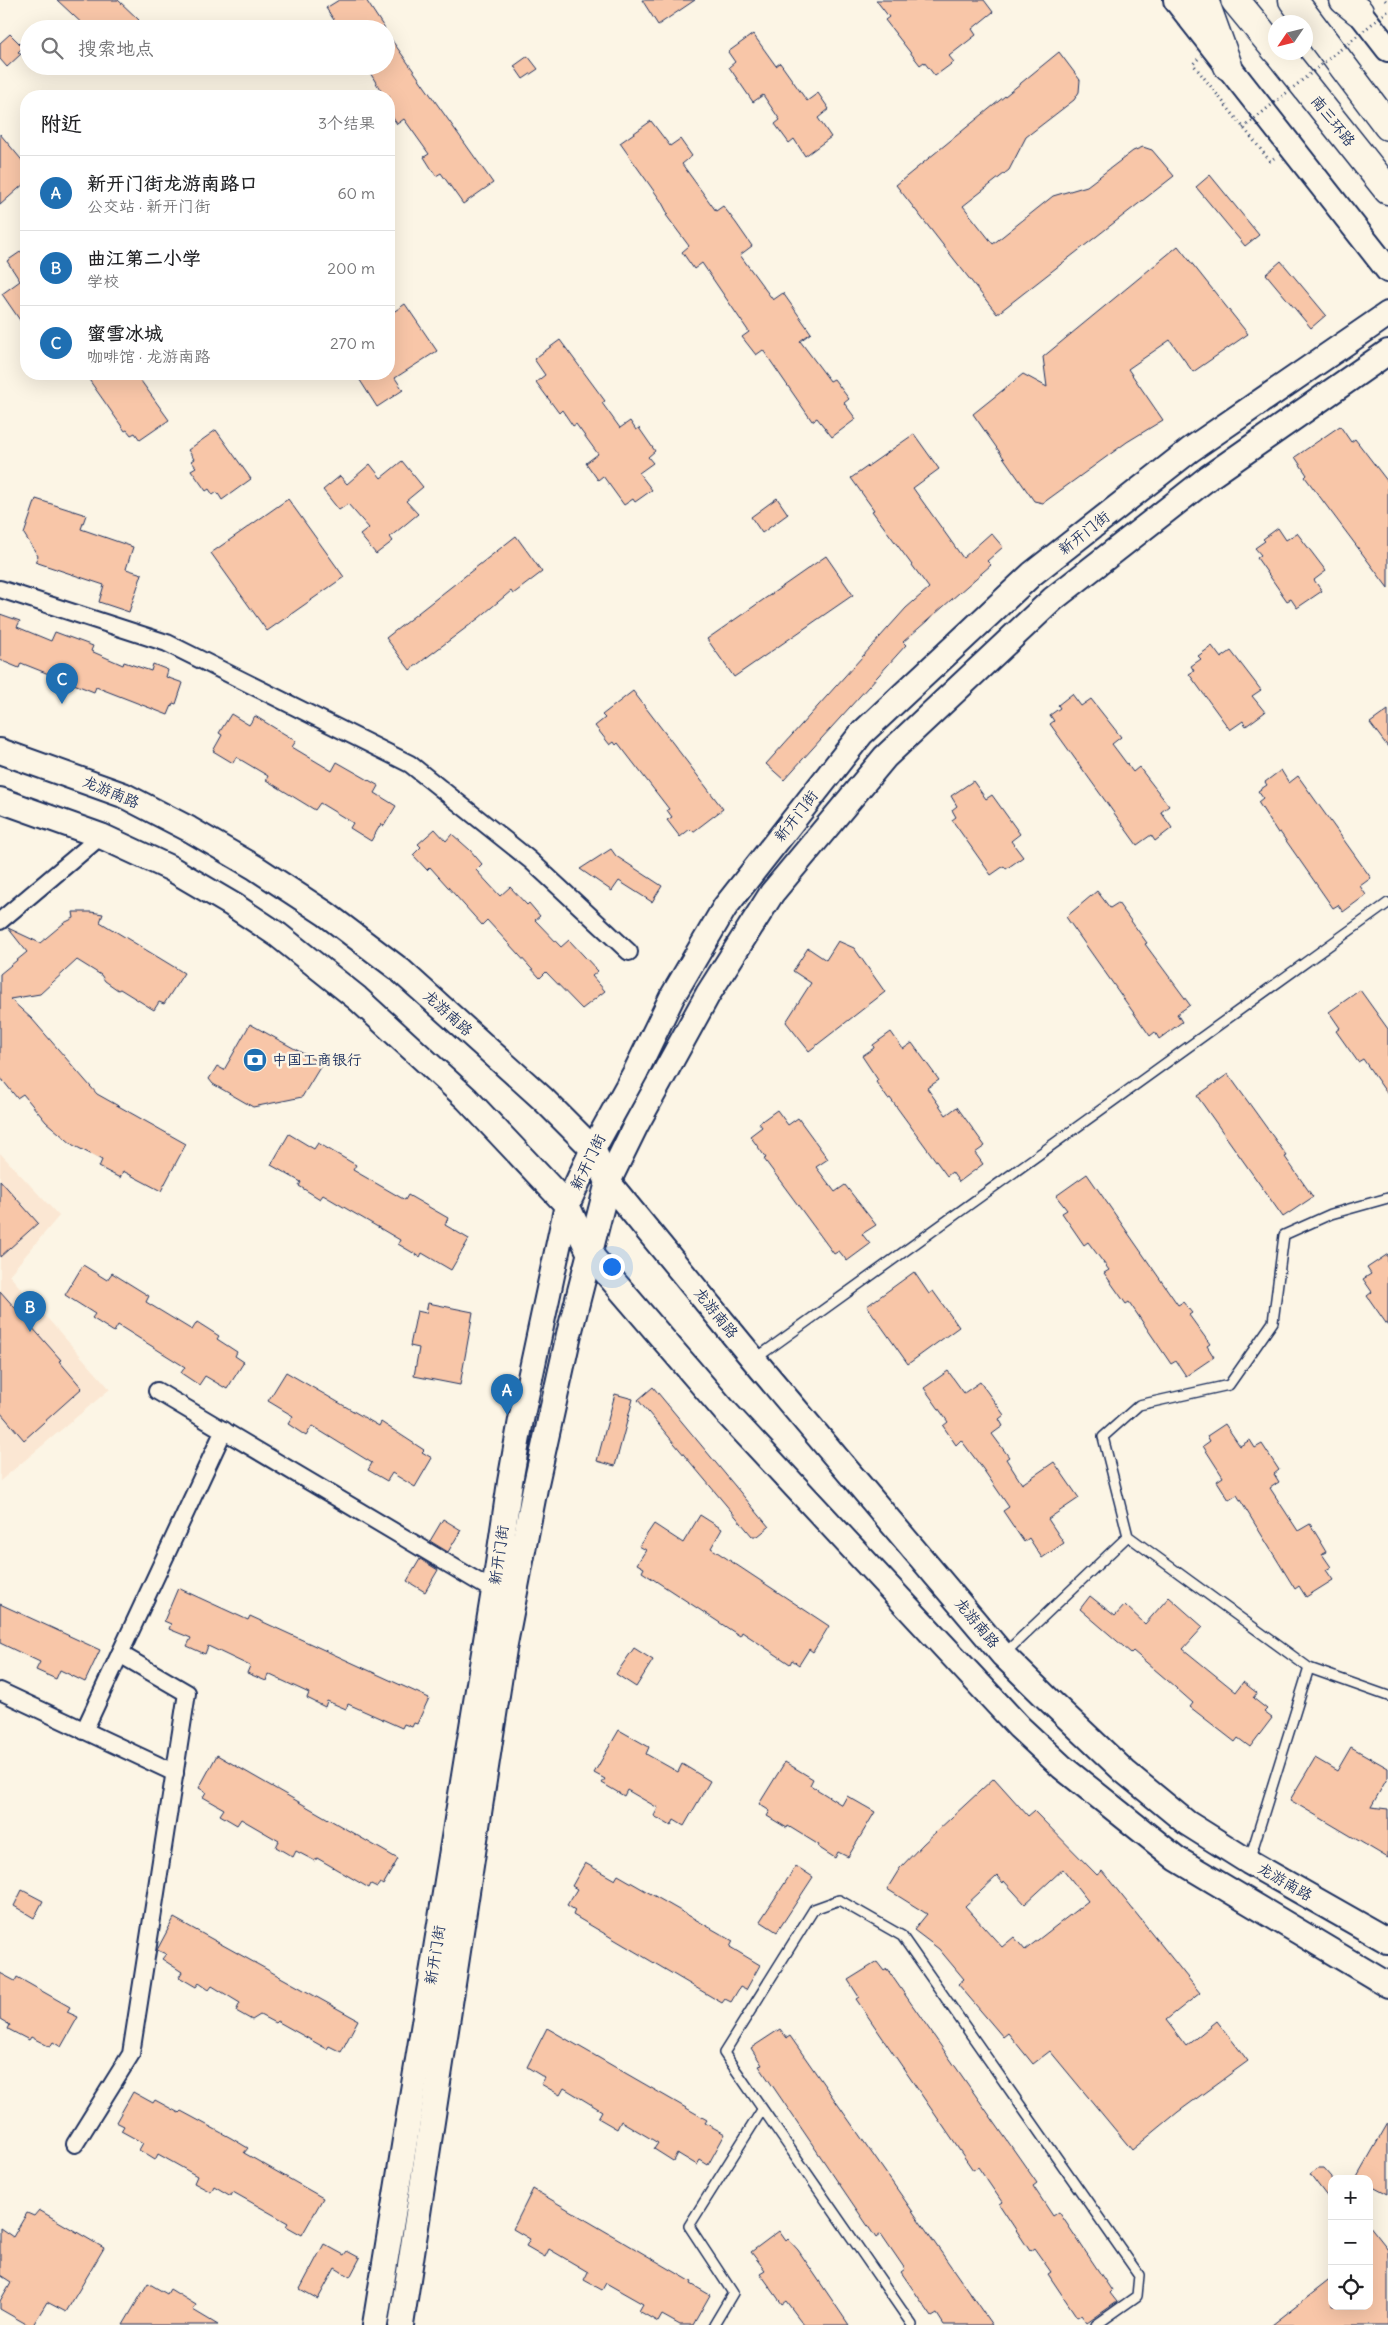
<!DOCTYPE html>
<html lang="zh">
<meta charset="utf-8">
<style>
body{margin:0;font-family:Delius,"LXGW WenKai TC",sans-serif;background:#f2f2f2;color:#202124}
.controls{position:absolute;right:15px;bottom:15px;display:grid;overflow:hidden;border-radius:10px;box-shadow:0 5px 20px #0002}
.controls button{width:45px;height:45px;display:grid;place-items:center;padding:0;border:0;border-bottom:1px solid #e0e0e0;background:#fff;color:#202124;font:25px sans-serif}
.compass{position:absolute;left:1268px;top:15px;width:45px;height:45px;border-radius:50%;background:#fff;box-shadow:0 5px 20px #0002;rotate:235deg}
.you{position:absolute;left:611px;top:1266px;width:18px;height:18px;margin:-12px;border:4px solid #fff;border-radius:50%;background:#1a73e8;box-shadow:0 0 0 8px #1a73e833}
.badge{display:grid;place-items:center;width:32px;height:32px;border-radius:50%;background:#1f6fb2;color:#fff;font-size:16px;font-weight:700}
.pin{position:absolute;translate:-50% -41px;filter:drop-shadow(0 1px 2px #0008)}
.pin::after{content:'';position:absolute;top:26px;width:18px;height:15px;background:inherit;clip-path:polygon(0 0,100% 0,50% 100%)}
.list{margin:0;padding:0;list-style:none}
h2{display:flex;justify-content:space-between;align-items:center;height:65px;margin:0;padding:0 20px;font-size:21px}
h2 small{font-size:16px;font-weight:400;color:#757577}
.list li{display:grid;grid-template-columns:32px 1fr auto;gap:15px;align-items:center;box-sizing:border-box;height:75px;padding:0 20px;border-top:1px solid #e0e0e0}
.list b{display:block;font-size:19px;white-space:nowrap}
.list p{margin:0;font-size:16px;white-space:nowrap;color:#757577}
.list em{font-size:16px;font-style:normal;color:#757577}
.icon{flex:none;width:28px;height:28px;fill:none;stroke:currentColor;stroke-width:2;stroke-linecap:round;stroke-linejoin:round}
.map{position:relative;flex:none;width:1388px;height:2325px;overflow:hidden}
.search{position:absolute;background:#fff;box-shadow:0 5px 20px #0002;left:20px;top:20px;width:375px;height:55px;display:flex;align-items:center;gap:12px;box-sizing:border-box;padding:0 18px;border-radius:28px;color:#757577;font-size:19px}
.panel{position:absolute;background:#fff;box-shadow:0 5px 20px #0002;left:20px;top:90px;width:375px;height:290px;border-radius:20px}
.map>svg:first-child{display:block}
</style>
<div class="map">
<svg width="1388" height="2325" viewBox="0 0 1388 2325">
<rect width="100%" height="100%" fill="#fcf5e5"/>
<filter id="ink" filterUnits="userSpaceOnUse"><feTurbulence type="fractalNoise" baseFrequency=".02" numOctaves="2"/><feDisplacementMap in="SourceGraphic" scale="10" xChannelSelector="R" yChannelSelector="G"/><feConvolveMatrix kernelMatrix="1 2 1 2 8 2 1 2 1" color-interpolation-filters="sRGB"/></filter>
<g filter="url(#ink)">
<path fill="#fbe7d3" d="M0,1153L59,1216L9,1275L110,1389L0,1481Z"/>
<g fill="#f8c6a8" stroke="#1b2f5e" fill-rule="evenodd">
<path d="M57,0H118L139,20L130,29H88Z"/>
<path d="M339,0H366L385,29H340L326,8Z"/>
<path d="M642,0H695L658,25Z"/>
<path d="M876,0H984L993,12L972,29L976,35L949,56L954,62L935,76L924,62L920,65L885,20L889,17Z"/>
<path d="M386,32L493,183L463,204L441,173L436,176L424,157L429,154L404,119L397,124L389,112V96H384L366,66H386Z"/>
<path d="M10,34L23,47L18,52L21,54L7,67L0,59V43Z"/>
<path d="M753,34L776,66L780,63L807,101L818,93L829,109L818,118L831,137L805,156L794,139L789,143L775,124L780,120L763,95L753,102L729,67L735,62L728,52Z"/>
<path d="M1059,52L1080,80L1079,92L1074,100L1026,137L1009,170L963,206L993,244L1053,196L1087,186L1133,151L1143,147L1152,150L1174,176L997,314L896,185Z"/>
<path d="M528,56L538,69L523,79L514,66Z"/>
<path d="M651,121L670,146L680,139L692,156L682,164L716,211L723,206L736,223L752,246L740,255L773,300L783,293L811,333L800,341L830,381L834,379L849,399L844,403L856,419L832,437L817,418L812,421L763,350L756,355L742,337L749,332L702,263L694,269L682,252L689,246L666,215L668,214L661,201L620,143Z"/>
<path d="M0,134L26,165V182L0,205Z"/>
<path d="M1210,175L1259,235L1245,246L1196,187Z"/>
<path d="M1178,246L1248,334L1193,372L1170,340L1128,369L1163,420L1127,442L1043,503L1034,501L973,414L1023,374L1047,387L1043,357Z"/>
<path d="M26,248V329L2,294L20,281L7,261Z"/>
<path d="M1281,261L1326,315L1311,328L1266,274Z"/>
<path d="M405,304L437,351L395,378L403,390L377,407L356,374H389V315Z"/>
<path d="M560,340L605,401L602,403L620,428L630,421L636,430L639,428L655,451L648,457L653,463L639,473L652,490L635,502L633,499L624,505L603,476L598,480L586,463L598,454L576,424L573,426L562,410L559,413L536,382L545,375L534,359Z"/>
<path d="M85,374H136L169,420L140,440L135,433L131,435L127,430L125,431Z"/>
<path d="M1340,426L1351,442L1355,439L1388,482V588L1305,477L1307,475L1295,457Z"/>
<path d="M216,430L251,479L222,500L217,492L213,495L209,489L206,491L191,470L196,467L191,461L194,459L188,450Z"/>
<path d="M914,434L939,469L913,488L963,558L991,533L1003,547L987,561L991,565L903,642L906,645L784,780L766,764L906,608L929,588L872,511L874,510L851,478Z"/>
<path d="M402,461L423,487L406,501L418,514L390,537L393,541L376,554L360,535L369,528L348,504L339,510L323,490L340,476L347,484L370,464L381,478Z"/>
<path d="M777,498L788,514L762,533L751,517Z"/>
<path d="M36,499L86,515L81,529L133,547L126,569L142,574L129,612L99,602L104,585L35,562L38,556L24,534Z"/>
<path d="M288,499L344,577L267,631L211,553Z"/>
<path d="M1278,528L1286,540L1297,533L1326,571L1314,580L1322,591L1297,608L1291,599L1287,601L1257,558L1261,555L1255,548L1265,541L1263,539Z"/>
<path d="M516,536L542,572L513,594L511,591L479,618L410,670L386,638Z"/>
<path d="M826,556L853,595L734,677L707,639Z"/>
<path d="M0,614L20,621L17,627L51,641L55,632L93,646L91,651L123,665L124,662L151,671L153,664L168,670L166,677L183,683L176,704L173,703L168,715L96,687L94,692L21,663L19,668L0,660Z"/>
<path d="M1212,646L1221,658L1231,651L1261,690L1252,696L1265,712L1246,726L1243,721L1230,730L1189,674L1194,671L1191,666L1201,659L1198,656Z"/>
<path d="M633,691L723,809L693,832L690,829L680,837L667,820L672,817L667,810L669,809L618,743L616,745L614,742L610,745L595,726L605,718L602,715Z"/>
<path d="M1072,694L1081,706L1091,699L1121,737L1112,744L1133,772L1139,767L1169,806L1161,812L1172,828L1155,841L1151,835L1137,845L1050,724L1054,721L1050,715L1060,708L1058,705Z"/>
<path d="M1388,710V747L1370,723Z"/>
<path d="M231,714L249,725L255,716L296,741L292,747L332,771L337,762L379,786L375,793L396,806L384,826L381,824L371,841L350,828L353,823L320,803L315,810L266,780L268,776L236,757L233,763L213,751L222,735L219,733Z"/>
<path d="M1281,770L1289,783L1298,776L1371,878L1360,886L1366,895L1343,912L1338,905L1333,908L1280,832L1278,833L1258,802L1263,798L1258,791L1267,785L1265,782Z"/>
<path d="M973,781L986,799L992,795L1020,834L1011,841L1023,857L1006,869L1004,866L991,875L952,820L956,817L952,810L957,806L951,796Z"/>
<path d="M435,829L446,841L452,834L470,850L482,864L476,870L500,896L510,887L527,905L529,903L540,916L535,920L561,947L569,940L598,971L592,976L605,991L582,1009L546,972L540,978L487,920L482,925L430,867L427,870L413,855L421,847L418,844Z"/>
<path d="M611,849L616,856L662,886L652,902L619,881L612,891L580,869Z"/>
<path d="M1097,891L1110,908L1118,903L1147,943L1145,944L1190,1005L1177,1014L1182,1022L1159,1039L1155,1032L1150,1036L1066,917Z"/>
<path d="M73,912H91L103,914L100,922L184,973L164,1004L159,1002L154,1010L120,989L118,990L105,981L101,975L77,960L40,994L10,999L32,1019L97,1094L186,1144L161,1191L123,1171L120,1178L99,1167L102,1160L73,1145L46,1122L23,1094L17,1098L0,1077V974L27,952L8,928L40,943L64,923L74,918Z"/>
<path d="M838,941L854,948L885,992L809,1051L786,1022L811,983L793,971L808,948L826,960Z"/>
<path d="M1360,990L1388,1029V1095L1363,1059L1358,1062L1336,1031L1340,1028L1329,1012Z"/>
<path d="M250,1024L322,1064L302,1097L253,1107L213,1084L209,1079L217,1066L224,1070Z"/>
<path d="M891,1032L903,1049L912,1043L939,1080L927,1088L946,1115L957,1107L985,1146L975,1153L983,1164L959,1182L952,1172L947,1176L890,1098L888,1099L876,1082L878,1080L862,1056L874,1048L873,1045Z"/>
<path d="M1228,1074L1287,1156L1285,1157L1313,1197L1283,1217L1197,1096Z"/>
<path d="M777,1110L788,1125L798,1118L828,1159L816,1167L835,1192L845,1185L876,1225L862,1234L870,1244L847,1261L839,1251L834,1254L764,1159L766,1158L750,1136L762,1127L759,1123Z"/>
<path d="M289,1134L314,1149L318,1143L356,1165L353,1170L405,1200L408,1195L448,1218L445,1225L469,1239L451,1270L422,1253L420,1257L398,1244L400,1240L323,1195L320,1199L299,1186L301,1182L271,1165Z"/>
<path d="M1087,1174L1178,1305L1183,1302L1192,1313L1189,1315L1210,1344L1207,1346L1214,1357L1186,1376L1176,1361L1171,1364L1129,1302L1126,1304L1104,1273L1109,1270L1088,1242L1084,1245L1062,1213L1067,1210L1056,1196Z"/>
<path d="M0,1180L38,1223L0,1257Z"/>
<path d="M1388,1254V1326L1367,1296L1372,1292L1363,1279L1371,1274L1367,1268Z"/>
<path d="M83,1265L107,1280L112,1273L149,1296L146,1302L192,1330L197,1322L219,1336L217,1339L237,1352L235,1356L244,1362L227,1389L205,1376L199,1385L181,1373L185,1367L118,1325L114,1332L92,1318L95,1314L65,1295Z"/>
<path d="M914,1272L929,1294L933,1291L959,1327L908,1364L867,1306Z"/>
<path d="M0,1291L61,1360L59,1361L82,1388L24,1440L0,1412Z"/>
<path d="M428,1303L473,1312L460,1385L414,1376L419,1348L410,1346L417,1311L426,1313Z"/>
<path d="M948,1371L964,1393L980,1382L1004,1415L999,1419L1003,1426L992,1434L1009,1457L1006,1459L1022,1484L1054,1462L1079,1498L1048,1519L1064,1543L1042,1558L1029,1538L1024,1542L1003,1511L1009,1507L983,1469L961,1440L956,1445L943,1426L948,1422L924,1388Z"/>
<path d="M286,1372L379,1426L381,1422L424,1450L422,1452L432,1458L415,1487L392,1473L387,1481L368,1470L372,1463L312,1426L306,1436L288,1424L293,1416L268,1401Z"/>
<path d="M653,1387L769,1527L758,1536H752L638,1400Z"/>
<path d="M615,1394L633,1399L615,1466L597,1461Z"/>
<path d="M1225,1424L1240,1446L1250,1440L1255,1448L1262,1444L1279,1470L1274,1474L1279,1482L1270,1488L1298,1531L1310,1524L1321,1542H1320L1326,1552L1322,1554L1331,1567L1326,1570L1333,1580L1306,1597L1299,1586L1295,1589L1237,1495L1229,1500L1217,1481L1223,1477L1203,1446L1210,1441L1207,1436Z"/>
<path d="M700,1515L722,1529L711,1548L829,1626L813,1652L809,1649L799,1665L792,1660L790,1664L742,1632L740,1636L642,1572L644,1568L637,1564L646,1550L639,1546L654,1524L683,1543Z"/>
<path d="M443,1519L461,1530L448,1552L430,1541Z"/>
<path d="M420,1559L438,1570L425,1592L407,1581Z"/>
<path d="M178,1588L248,1620L250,1616L429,1698L417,1724L414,1723L412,1727L404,1724L402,1728L348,1704L346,1709L327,1701L325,1707L307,1698L309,1693L268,1674L266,1681L247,1673L250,1666L208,1646L205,1654L187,1646L191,1638L169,1629L171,1624L164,1621Z"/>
<path d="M1090,1596L1115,1616L1125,1605L1145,1624L1169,1597L1203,1627L1183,1649L1236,1692L1243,1682L1257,1693L1253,1698L1267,1709L1264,1712L1272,1718L1250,1747L1238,1738L1235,1742L1190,1707L1193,1703L1167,1680L1133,1651L1131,1653L1080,1609Z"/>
<path d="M0,1604L100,1650L85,1682L60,1670L56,1679L36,1670L40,1662L0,1643Z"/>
<path d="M634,1648L653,1660L636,1687L616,1674Z"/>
<path d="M619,1730L649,1747L646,1754L678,1772L682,1764L710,1781L684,1826L674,1820L671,1826L654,1816L658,1808L627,1790L624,1796L602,1783L605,1779L594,1773Z"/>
<path d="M1351,1747L1388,1768V1777L1371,1807L1388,1809V1858L1290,1800L1315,1758L1337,1771Z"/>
<path d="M217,1755L398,1859L383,1885L380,1883L377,1887L371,1884L369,1888L317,1858L315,1861L296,1851L293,1857L276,1847L279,1841L241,1819L237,1825L220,1815L224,1809L203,1797L206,1792L199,1788Z"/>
<path d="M785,1762L813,1779L810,1785L842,1805L847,1796L875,1812L848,1857L838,1852L835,1858L818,1847L819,1845L788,1826L787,1828L767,1816L770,1811L759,1804Z"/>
<path d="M994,1778L1028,1816L1034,1811L1097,1875L1102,1871L1200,1993L1166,2020L1186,2046L1217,2021L1248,2061L1178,2112L1132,2150L1050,2051L1033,2064L1008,2033L1003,2037L958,1984L964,1979L939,1949L914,1930L927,1914L887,1889L900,1868L923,1844ZM1063,1869L1088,1901L1025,1950L1014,1937L1002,1947L965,1906L997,1876L1003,1883L1004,1881L1025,1904Z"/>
<path d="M585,1863L615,1880L618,1875L733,1941L730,1947L760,1965L746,1990L740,1987L731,2002L725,1999L722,2003L573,1915L575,1910L567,1905L577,1889L572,1886Z"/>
<path d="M796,1866L813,1877L777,1932L760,1921Z"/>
<path d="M22,1890L43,1901L34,1918L14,1906Z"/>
<path d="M174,1918L358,2020L341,2052L329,2046L327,2049L277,2021L275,2023L260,2015L252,2020L236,2011L240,2003L212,1986L209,1990L199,1983L196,1987L179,1977L182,1972L162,1959L166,1954L157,1950Z"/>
<path d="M877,1962L884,1971L887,1969L1037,2183L1033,2186L1053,2216L1059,2212L1112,2291L1110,2293L1117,2302L1087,2323L1081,2315L1077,2317L1048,2274L1051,2272L1034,2248L1030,2251L999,2204L1002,2202L978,2167L973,2170L856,1999L859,1997L848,1980Z"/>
<path d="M0,1973L15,1981L17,1977L70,2007L67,2012L78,2017L61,2047L53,2042L50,2047L31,2037L29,2040L8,2029L10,2025L0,2019Z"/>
<path d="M547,2028L707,2120L705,2123L725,2134L708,2165L700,2160L697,2165L677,2153L673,2161L654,2149L658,2143L621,2121L617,2129L598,2118L602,2111L564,2088L560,2095L541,2084L545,2078L527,2067Z"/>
<path d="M780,2029L787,2038L790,2036L992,2325H944L937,2314L932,2317L901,2272L905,2269L881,2234L876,2238L759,2066L762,2065L751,2048Z"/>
<path d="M133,2092L153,2103L155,2100L179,2113L181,2111L231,2138L248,2148L244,2153L323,2198L302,2235L286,2226L288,2223L233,2192L231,2196L214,2186L211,2192L194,2183L197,2176L158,2154L155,2160L139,2150L143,2143L121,2131L124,2126L116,2122Z"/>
<path d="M1388,2123V2194L1369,2184V2179H1356Z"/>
<path d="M1318,2168H1324L1332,2177V2203L1310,2174Z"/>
<path d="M533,2189L692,2282L691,2284L710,2295L693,2325H680L662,2315L658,2322L639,2311L643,2304L606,2283L602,2290L584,2280L588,2272L549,2249L545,2257L526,2246L530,2239L513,2229Z"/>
<path d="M39,2210L104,2248L66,2312L47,2302L33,2325H28L0,2309V2301L11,2282L0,2275V2228L13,2237L27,2213L34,2216Z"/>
<path d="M1369,2225L1388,2249V2325H1272L1332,2278V2306H1369Z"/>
<path d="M779,2231L786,2241L788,2239L798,2250L849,2325H804L786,2301L782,2304L760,2273L765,2270L751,2252Z"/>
<path d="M324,2244L344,2255L347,2251L360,2258L350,2277L335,2268L318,2299L300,2289Z"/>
<path d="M148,2283L167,2294L170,2289L196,2305L193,2310L218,2325H123Z"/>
</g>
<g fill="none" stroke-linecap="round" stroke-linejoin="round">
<g stroke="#1b2f5e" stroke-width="12">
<g id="lane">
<path d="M1388,1198L1331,1214L1284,1235L1273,1322L1229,1385L1139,1405L1103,1437L1128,1536L1309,1668L1388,1696"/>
<path d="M755,1359L1388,903"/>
<path d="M1003,1655L1128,1536"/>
<path d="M1249,1861L1309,1668"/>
<path d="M714,2325L733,2293L689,2226L762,2110"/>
<path d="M912,2325L724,2053L814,1909L839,1900L902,1936L1139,2275L1137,2296L1096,2325"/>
</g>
</g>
<g stroke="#1b2f5e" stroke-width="20">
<g id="street">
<path d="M0,589L167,643L410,764L530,860L629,952"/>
<path d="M0,921L101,836"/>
<path d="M157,1391L494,1591"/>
<path d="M0,1691L175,1773"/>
<path d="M84,1731L224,1430"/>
<path d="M75,2144L131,2054L187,1693L120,1654"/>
</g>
</g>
<g stroke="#1b2f5e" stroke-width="28">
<g id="secondary">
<path d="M1176,0L1388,270"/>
<path d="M1350,0L1388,49"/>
<path d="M0,751L123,795L189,829L256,868L326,914L400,970L543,1099L593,1149L608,1182L754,1360L1003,1655L1051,1702L1125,1772L1187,1823L1249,1862L1388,1941"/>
<path d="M0,800L101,836L170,868L233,905L278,935L357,998L467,1099L567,1205L590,1254L724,1410L1019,1727L1062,1767L1177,1859L1388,1985"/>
<path d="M375,2325L494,1591L510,1482L521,1420L567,1205L593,1149L635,1073L672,997L725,907L861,734L1032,574L1190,450L1388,314"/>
<path d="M401,2325L504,1649L535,1488L569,1334L608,1182L636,1125L708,994L772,893L885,757L1053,599L1209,477L1388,352"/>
</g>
</g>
<g stroke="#1b2f5e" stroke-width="31">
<g id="highway">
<path d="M1204,0L1228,66"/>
<path d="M1235,0L1276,50"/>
<path d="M1293,0L1388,126"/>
<path d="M1344,0L1359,12"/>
<path d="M1278,52L1388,190"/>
</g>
</g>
<g stroke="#1b2f5e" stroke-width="3" stroke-dasharray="1 4" stroke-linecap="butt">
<path d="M1385,0L1388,3"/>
<path d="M1198,59L1193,64L1270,161L1274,158"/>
</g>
<use href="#lane" stroke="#fcf5e5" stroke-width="9"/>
<use href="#street" stroke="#fcf5e5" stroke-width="16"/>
<use href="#secondary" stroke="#fcf5e5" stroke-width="24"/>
<use href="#highway" stroke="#fcf5e5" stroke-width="28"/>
<path stroke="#1b2f5e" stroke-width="3" stroke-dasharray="1 4" stroke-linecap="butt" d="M1243,128L1388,11"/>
</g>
</g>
<defs>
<g id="bank-disc" transform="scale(1.25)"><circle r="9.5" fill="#1f6fb2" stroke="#fcf5e5"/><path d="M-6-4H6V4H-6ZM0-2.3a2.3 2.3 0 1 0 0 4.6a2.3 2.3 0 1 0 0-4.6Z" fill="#fff"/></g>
</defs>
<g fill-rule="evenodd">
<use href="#bank-disc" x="255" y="1060"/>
</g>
<g text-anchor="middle" stroke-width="5" stroke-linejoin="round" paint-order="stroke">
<g font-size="15" fill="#1b2f5e" stroke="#fcf5e5">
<text transform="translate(1333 121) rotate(51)" y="5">南三环路</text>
<text transform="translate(1084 533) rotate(-38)" y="5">新开门街</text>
<text transform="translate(111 792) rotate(23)" y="5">龙游南路</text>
<text transform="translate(796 816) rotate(-52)" y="5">新开门街</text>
<text transform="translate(448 1013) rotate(42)" y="5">龙游南路</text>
<text transform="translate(588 1162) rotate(-64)" y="5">新开门街</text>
<text transform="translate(716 1313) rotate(51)" y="5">龙游南路</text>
<text transform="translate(499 1555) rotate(-82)" y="5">新开门街</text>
<text transform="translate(977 1623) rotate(50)" y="5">龙游南路</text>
<text transform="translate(1285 1882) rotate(30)" y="5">龙游南路</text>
<text transform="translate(435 1955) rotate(-81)" y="5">新开门街</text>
</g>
<g font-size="15" fill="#1b2f5e" stroke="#fcf5e5" text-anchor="start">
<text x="272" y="1065">中国工商银行</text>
</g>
</g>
</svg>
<div class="controls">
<button>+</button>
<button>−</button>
<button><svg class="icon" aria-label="locate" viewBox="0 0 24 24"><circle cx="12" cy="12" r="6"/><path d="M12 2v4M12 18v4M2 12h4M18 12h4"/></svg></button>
</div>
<svg class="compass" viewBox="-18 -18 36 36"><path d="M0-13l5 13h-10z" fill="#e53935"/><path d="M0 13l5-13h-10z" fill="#757577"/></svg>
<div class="you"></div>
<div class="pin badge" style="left:507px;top:1415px">A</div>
<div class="pin badge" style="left:30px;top:1332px">B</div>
<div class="pin badge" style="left:62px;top:704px">C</div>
<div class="search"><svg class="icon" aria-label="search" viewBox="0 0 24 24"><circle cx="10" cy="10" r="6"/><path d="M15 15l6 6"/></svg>搜索地点</div>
<section class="panel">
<h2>附近<small>3个结果</small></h2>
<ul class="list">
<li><span class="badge">A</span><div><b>新开门街龙游南路口</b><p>公交站 · 新开门街</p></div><em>60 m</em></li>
<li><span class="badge">B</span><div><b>曲江第二小学</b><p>学校</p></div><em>200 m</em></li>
<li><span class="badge">C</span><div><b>蜜雪冰城</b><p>咖啡馆 · 龙游南路</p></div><em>270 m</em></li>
</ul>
</section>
</div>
